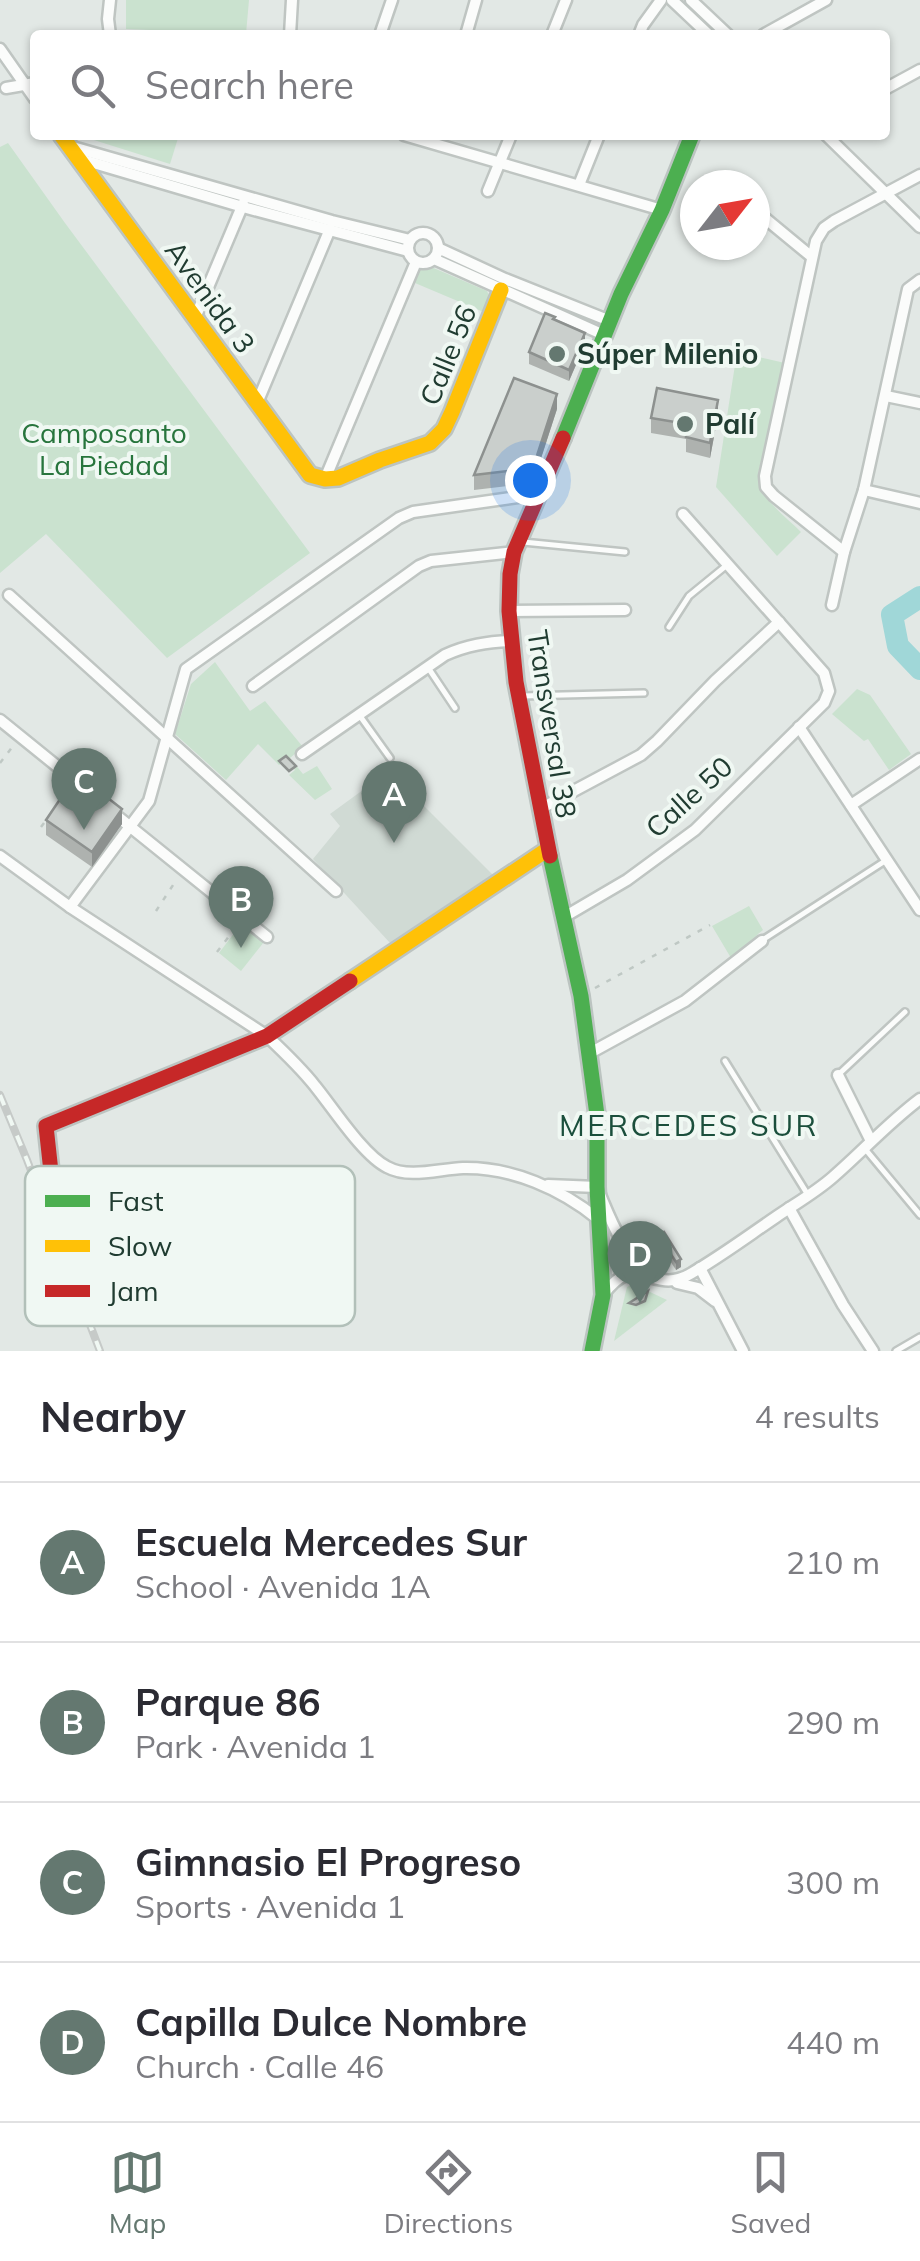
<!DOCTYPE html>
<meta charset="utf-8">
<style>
body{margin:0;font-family:Mulish,sans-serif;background:#f2f2f3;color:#2b2b33}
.compass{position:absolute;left:680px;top:170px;width:90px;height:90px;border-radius:50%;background:#fff;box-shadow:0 2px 8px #0004;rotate:59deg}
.you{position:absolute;left:530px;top:480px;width:35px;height:35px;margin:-25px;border:8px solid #fff;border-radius:50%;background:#1a73e8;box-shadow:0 0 0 15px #1a73e833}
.badge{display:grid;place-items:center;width:65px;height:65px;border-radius:50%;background:#647870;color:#fff;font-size:32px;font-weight:700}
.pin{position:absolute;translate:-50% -82px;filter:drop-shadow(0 2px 5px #0008)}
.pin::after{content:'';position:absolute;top:52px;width:35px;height:30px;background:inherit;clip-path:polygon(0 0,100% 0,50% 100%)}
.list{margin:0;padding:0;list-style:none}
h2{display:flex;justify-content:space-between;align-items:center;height:130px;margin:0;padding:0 40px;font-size:42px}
h2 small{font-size:32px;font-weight:400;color:#7c7c81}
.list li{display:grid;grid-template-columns:65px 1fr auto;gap:30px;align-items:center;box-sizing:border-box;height:160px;padding:0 40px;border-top:2px solid #e1e1e2}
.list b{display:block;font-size:38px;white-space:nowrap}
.list p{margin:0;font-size:32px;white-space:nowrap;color:#7c7c81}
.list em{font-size:32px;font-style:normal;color:#7c7c81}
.icon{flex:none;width:55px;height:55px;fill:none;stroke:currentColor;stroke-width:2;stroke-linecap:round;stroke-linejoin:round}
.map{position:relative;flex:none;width:920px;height:1351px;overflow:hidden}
.search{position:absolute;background:#fff;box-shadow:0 2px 8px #0004;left:30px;right:30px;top:30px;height:110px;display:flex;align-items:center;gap:25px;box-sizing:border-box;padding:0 35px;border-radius:10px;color:#7c7c81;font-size:38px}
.sheet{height:770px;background:#fff}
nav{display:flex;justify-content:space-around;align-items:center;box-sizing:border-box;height:140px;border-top:2px solid #e1e1e2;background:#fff;font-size:28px;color:#7c7c81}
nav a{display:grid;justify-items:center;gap:5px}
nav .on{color:#647870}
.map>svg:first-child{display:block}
</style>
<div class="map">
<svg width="920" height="1351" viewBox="0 0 920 1351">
<rect width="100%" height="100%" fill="#e2e8e5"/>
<path fill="#d0dad4" d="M389,771L493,875L391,944L313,859L340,826L330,814Z"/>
<g fill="#cae2cf">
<path d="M126,0H249L246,34L126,29Z"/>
<path d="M78,135H179L170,164Z"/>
<path d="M8,143L65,223L310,553L167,658L46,534L0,573V147Z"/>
<path d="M429,266L487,291L491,299L486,313L415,283L420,269Z"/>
<path d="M737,352L785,363L758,474C760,499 784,515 801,532L777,556L716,487Z"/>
<path d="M215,662L250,711L265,701L303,747L290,758L303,774L317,766L332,789L315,800L289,775L295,770L286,760L279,765L258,744L226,780L175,734L191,684Z"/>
<path d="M857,689L870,695L911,754L889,770L868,739L864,741L832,714Z"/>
<path d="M749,906L763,930C751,938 748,952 734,963L712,926Z"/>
<path d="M241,924L264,942L241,971L219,953Z"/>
<path d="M633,1284L667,1300L614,1341L627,1287Z"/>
</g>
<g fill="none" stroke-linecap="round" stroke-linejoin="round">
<path stroke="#a0d7d8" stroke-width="22" d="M920,597L892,615L898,646L920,669"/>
<g stroke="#bfc5c2" stroke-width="10">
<g id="lane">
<path d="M523,542L625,552"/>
<path d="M669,627L689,596L727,565"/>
<path d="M429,669L455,708"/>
<path d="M522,696L644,693"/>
<path d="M360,716L390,758"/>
<path d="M764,939L885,861"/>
<path d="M725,1061L808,1195"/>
<path d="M838,1075L905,1012"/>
<path d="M866,1150L920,1215"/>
<path d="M896,1351L920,1337"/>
</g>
</g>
<g stroke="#bfc5c2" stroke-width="15">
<g id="street">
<path d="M672,0L709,35"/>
<path d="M691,0L728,35"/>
<path d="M110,35L108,19L110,0"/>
<path d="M290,35L292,0"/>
<path d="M380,35L392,0"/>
<path d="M466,35L476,0"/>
<path d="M552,35L566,0"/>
<path d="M639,35L643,25L661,0"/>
<path d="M763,35L826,0"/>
<path d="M0,49L35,99"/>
<path d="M6,88L35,83"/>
<path d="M885,89L920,70"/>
<path d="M404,135L662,210"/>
<path d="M826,135L920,227"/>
<path d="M69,146L332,221L410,240"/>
<path d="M80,159L243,207L408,251"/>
<path d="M579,185L599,135"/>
<path d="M488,191L511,135"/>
<path d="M755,210L812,257"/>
<circle cx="423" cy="248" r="15"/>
<path d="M438,248L505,279L610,321"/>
<path d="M434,259L604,335"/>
<path d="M195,318L243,204"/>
<path d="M886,396L920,403"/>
<path d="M257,403L330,229"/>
<path d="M325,479L416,262"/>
<path d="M864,490L920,503"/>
<path d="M844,552L774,496L766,487L765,476L816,241L824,228L834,221L920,175"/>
<path d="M9,595L336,891"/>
<path d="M832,605L844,552L864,490L908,289L920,280"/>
<path d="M509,611L625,610"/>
<path d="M253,686L419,566L431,561L514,552"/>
<path d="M0,720L84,788"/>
<path d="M799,727L920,910"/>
<path d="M302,754L445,655C467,645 487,642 511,641"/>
<path d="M851,805L920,759"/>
<path d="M540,809L641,755L657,741L715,681L779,622"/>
<path d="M112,812L267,937"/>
<path d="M0,856L70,907L267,1036C284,1052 301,1068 315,1086C333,1108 363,1155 387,1167C409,1179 439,1169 463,1168C512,1167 561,1189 598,1219"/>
<path d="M70,907L149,801L186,669L399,518L413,512L539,494"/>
<path d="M564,917L627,880L695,830L824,703L829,691L824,673L683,514"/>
<path d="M590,1053L685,1001L762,941"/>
<path d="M838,1075L871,1141"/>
<path d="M548,1185L597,1187C610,1220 622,1247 644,1274"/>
<path d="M789,1208L843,1305L873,1351"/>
<path d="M700,1268L743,1351"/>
<path d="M677,1283L698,1288L715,1301"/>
<path d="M603,1295C637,1248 652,1298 692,1273C721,1256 748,1236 776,1217C795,1204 816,1192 833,1177C863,1151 889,1122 920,1099"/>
</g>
</g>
<g stroke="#bcc4c1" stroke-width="20">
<g id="fast">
<path d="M563,438L621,294L662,210L692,135"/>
<path d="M550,856L581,996L597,1115V1187L603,1295L592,1351"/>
</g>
</g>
<g stroke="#bcc4c1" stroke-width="20">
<g id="slow">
<path d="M61,135L310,475L325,479L338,478L380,460L430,443L444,429L452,412L501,290"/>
<path d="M350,981L548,849"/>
</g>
</g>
<g stroke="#bcc4c1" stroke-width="20">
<g id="jam">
<path d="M550,856L516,682L509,611L510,574L514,552L563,438"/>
<path d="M92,1275L52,1181L46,1126L267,1036L350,981"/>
</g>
</g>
<g stroke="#bfc8c4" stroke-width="2.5" stroke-dasharray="5 8" stroke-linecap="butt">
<path d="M0,763L13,746"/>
<path d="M41,827L47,819"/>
<path d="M156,911L177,879"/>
<path d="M217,952L236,927"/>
<path d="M595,988L710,925"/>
</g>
<use href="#lane" stroke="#fbfcfb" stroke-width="5"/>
<use href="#street" stroke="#fbfcfb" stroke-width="10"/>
<use href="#fast" stroke="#4caf50" stroke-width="15"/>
<use href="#slow" stroke="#ffc107" stroke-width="15"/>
<use href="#jam" stroke="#c62828" stroke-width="15"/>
<g stroke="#c6cac8" stroke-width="8">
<path id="rail" d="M0,1095L27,1160L100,1351"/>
</g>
<use href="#rail" stroke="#f0f8f3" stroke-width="4" stroke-dasharray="11" stroke-linecap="butt"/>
</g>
<g fill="#aeb2af">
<path d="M555,320L585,344L569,381L529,364V352Z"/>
<path d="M557,409L533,483L474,490V475Z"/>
<path d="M718,415L710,458L686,452V439L651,433V418Z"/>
<path d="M46,820L122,824L92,867L46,835Z"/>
<path d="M659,1236L681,1267L676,1270L659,1244Z"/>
</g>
<g fill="#8d918f">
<path d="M585,333V344L569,381V370Z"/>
<path d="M557,394V409L533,483V468Z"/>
<path d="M718,400V415L710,458V443Z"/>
<path d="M122,809V824L92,867V852Z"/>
<path d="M681,1259V1267L676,1270V1262Z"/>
</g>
<g fill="#cacfcc" stroke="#8d918f" stroke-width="2.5">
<path d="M545,313L555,317L553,319L585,333L569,370L529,352Z"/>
<path d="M514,378L557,394L533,468L474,475Z"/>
<path d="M657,388L718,400L710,443L686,437L687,424L651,418Z"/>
<path d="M286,756L296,766L289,771L279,761Z"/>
<path d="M77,774L122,809L92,852L46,820Z"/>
<path d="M664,1232L681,1259L676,1262L659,1236Z"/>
<path d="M648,1291L645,1301L636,1305L629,1303Z"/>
</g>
<g fill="#647870" stroke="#f0f8f3" stroke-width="4">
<circle cx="557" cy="354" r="10"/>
<circle cx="685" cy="424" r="10"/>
</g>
<g text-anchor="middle" stroke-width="8" stroke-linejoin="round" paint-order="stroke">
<g font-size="28" fill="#203c31" stroke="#f0f8f3">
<text transform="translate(210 297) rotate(54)" y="10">Avenida 3</text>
<text transform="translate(448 355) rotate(-68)" y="10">Calle 56</text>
<text transform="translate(552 724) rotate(81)" y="10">Transversal 38</text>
<text transform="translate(689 797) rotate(-42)" y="10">Calle 50</text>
</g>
<g font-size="28" font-weight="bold" fill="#203c31" stroke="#f0f8f3" text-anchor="start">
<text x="577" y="364">Súper Milenio</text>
<text x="705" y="434">Palí</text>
</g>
<g font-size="28" fill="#28753d" stroke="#f0f8f3">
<text x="104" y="443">Camposanto<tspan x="104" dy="32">La Piedad</tspan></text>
</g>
<g font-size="30" letter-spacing="2.5" fill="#1b4f3c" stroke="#f0f8f3">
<text x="689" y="1136">MERCEDES SUR</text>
</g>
</g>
<rect x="25" y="1166" width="330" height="160" rx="15" fill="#f0f8f3" stroke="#b2c0b9" stroke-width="2.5"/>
<rect x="45" y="1195" width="45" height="12" fill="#4caf50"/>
<rect x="45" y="1240" width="45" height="12" fill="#ffc107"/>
<rect x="45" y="1285" width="45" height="12" fill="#c62828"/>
<g font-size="28" fill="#203c31">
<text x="108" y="1211">Fast</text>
<text x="108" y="1256">Slow</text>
<text x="108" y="1301">Jam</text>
</g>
</svg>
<svg class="compass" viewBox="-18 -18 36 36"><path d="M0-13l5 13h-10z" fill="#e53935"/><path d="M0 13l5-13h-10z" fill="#7c7c81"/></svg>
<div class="you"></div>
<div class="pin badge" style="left:394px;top:843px">A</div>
<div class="pin badge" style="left:241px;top:948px">B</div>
<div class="pin badge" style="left:84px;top:830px">C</div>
<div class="pin badge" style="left:640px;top:1303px">D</div>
<div class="search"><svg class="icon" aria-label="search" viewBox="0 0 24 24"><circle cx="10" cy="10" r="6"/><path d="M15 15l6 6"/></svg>Search here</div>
</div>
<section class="sheet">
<h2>Nearby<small>4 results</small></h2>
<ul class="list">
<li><span class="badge">A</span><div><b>Escuela Mercedes Sur</b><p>School · Avenida 1A</p></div><em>210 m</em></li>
<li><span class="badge">B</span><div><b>Parque 86</b><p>Park · Avenida 1</p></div><em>290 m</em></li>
<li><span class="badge">C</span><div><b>Gimnasio El Progreso</b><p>Sports · Avenida 1</p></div><em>300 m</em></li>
<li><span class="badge">D</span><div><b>Capilla Dulce Nombre</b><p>Church · Calle 46</p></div><em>440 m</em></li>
</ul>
</section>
<nav>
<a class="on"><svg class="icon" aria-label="map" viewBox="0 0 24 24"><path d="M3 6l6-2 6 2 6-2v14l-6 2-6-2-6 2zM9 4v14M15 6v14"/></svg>Map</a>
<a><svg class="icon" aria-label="directions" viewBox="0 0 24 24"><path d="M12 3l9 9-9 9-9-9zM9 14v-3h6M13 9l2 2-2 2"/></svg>Directions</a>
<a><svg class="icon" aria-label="saved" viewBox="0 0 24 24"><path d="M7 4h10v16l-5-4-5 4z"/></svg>Saved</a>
</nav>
